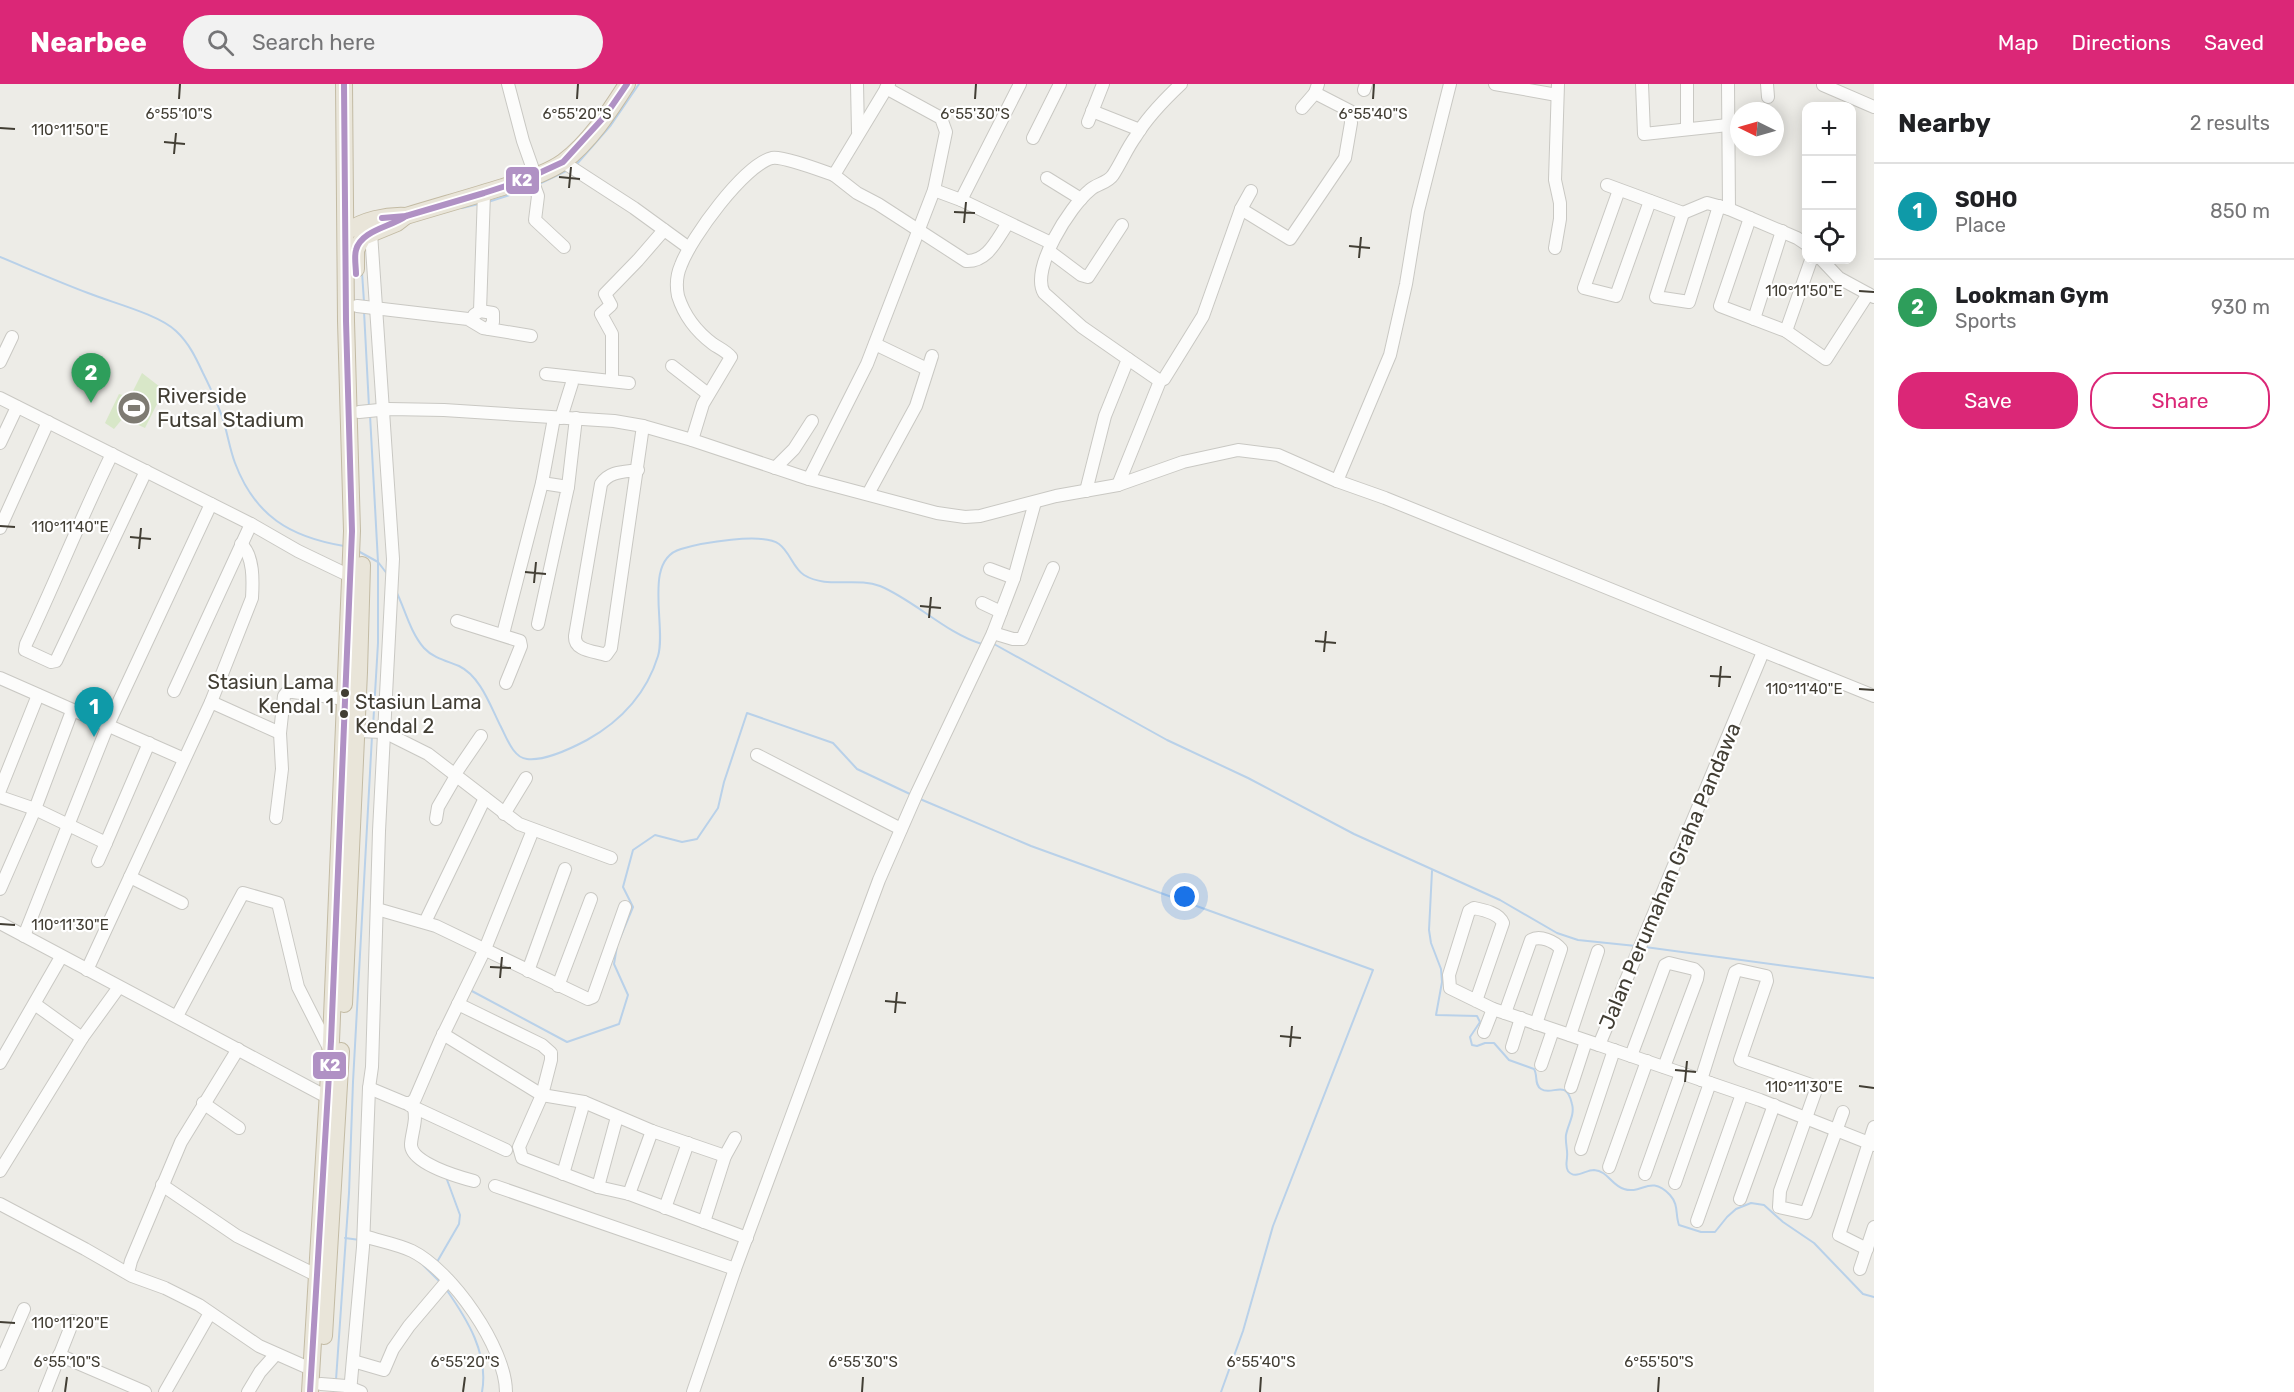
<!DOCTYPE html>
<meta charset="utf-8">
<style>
body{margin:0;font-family:Rubik,sans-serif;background:#f2f2f2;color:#202124}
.controls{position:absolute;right:18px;top:18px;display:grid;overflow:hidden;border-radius:12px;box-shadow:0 3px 15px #0003}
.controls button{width:54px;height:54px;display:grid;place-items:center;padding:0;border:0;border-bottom:2px solid #e0e0e0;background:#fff;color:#202124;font:30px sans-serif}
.compass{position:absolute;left:1730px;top:18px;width:54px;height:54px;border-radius:50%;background:#fff;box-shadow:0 3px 15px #0003;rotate:275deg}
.you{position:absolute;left:1185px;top:813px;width:21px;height:21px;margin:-15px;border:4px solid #fff;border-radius:50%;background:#1a73e8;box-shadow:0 0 0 9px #1a73e833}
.badge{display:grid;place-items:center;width:39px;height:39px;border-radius:50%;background:#db2777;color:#fff;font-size:20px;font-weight:700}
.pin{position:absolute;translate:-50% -50px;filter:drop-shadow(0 2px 3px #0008)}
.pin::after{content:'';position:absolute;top:32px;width:21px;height:18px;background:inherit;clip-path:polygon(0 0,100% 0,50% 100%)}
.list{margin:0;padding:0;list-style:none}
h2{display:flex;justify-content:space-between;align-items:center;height:78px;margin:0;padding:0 24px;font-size:26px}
h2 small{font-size:20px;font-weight:400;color:#757577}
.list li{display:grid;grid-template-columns:39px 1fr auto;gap:18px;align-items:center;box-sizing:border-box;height:96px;padding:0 24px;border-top:2px solid #e0e0e0}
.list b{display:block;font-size:22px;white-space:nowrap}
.list p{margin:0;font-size:20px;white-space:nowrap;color:#757577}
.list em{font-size:20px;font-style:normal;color:#757577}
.actions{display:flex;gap:12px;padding:18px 24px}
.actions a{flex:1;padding:14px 0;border:2px solid #db2777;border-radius:24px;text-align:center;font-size:21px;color:#db2777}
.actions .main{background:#db2777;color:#fff}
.icon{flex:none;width:33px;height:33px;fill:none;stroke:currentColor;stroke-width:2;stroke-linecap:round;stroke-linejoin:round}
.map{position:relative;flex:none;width:1874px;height:1308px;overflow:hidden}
header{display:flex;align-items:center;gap:36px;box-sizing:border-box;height:84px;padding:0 30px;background:#db2777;color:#fff}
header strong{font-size:28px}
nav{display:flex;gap:33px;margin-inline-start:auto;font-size:21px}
.search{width:420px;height:54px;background:#f2f2f2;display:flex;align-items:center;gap:15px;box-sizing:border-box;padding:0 21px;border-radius:33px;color:#757577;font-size:22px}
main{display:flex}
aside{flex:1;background:#fff}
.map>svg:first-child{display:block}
</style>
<header>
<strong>Nearbee</strong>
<div class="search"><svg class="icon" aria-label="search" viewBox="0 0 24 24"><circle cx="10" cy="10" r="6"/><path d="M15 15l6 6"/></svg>Search here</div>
<nav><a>Map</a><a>Directions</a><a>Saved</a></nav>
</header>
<main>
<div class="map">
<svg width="1874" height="1308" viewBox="0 0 1874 1308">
<rect width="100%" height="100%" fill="#edece7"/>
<path fill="#d8e7c8" d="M142,289L164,306L145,344L123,334L114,345L105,339L119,310L130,313Z"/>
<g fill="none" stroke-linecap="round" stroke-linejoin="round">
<g stroke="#b9d1e9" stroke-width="2">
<path d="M576,81L611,41L639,0"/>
<path d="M539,100L566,87"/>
<path d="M488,118L531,104"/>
<path d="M462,124L479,120"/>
<path d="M0,173C29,185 59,198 88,209C113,219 158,230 176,247C189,259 196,274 203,289C211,305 219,322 224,339C228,352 230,366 235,379C255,432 290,453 344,462"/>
<path d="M362,188L364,218"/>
<path d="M364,227L369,323"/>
<path d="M370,331L378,478V559L373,643"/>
<path d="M358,467L378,478L388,491"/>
<path d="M396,507C405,525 410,548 424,564C433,574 447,577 459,582C480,592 490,621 500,641C506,652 513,674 527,675C544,677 572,664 587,656C621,637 646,611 658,572C667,543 642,476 681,465C701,459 762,448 779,460C790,468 793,484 804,491C827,505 856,493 880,502C914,516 947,550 982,560"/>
<path d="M994,560L1167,656L1248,694L1354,750L1500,816L1557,849L1578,856L1636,862"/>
<path d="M920,715L1031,762L1373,886L1273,1142L1243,1247L1221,1308"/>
<path d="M1432,787L1429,846L1431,859L1441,885L1442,898L1436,931L1477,932L1480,938L1470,953L1472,961L1477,962L1485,959H1494L1509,976L1534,985C1538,991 1534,1001 1541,1005C1552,1013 1566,993 1572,1020C1575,1031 1568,1040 1566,1051C1565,1059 1568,1066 1567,1073C1567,1078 1565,1082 1568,1087C1575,1096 1585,1086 1594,1086C1608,1087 1611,1101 1624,1105C1642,1111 1650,1090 1670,1111C1679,1121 1675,1130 1679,1141L1701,1148H1715L1727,1133L1736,1125L1751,1119L1764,1121L1783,1138L1814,1159L1863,1210L1874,1213"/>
<path d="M620,854L633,823L623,803L633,766L655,751L682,758L697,755L718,724L724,698L747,629L833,659L857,685L912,711"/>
<path d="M1645,863L1874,894"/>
<path d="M470,906L567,958L619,940L628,911L614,880L617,862"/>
<path d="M345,1154L360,1156"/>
<path d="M437,1178L459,1140L460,1131L446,1093"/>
<path d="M423,1181L440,1198"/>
<path d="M446,1205C467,1235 489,1270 482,1308"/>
<path d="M336,1296L349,1109L353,998L372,652"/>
</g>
<g stroke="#c9c8c3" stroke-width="14">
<g id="minor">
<path d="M508,0L523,57L535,91"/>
<path d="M857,0L858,48"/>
<path d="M1495,0L1557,11"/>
<path d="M1642,0L1644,50L1728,41"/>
<path d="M1687,0V45"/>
<path d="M1728,0L1729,125"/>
<path d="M1767,0L1768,13"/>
<path d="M1823,1L1874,23"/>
<path d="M1364,6L1366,0"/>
<path d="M1302,24L1315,9L1318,0"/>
<path d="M1092,27L1140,46"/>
<path d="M1088,38L1103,0"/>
<path d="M1033,54L1060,0"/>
<path d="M563,78L634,124L689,164"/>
<path d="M834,91L857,109L878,120L966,177C988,178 997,155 1008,139"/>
<path d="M531,93L538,112L535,136L564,163"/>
<path d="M1047,94L1081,115"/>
<path d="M1607,101L1683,129L1707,119L1729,125L1797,154L1806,160"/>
<path d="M934,106L961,116L1020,0"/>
<path d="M1619,106L1584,204L1616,212L1650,117"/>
<path d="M961,116L1051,159"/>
<path d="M1241,125L1290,155L1345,74L1351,39L1350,27L1315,9"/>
<path d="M1683,129L1656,213L1689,218L1719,122"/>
<path d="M1750,134L1720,222L1786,247L1826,275L1868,210"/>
<path d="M1555,164L1560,135V119L1555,96L1558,0"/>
<path d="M1049,167L1081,191L1088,193L1122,141"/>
<path d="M1822,176L1839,194L1874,213"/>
<path d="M357,222L468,235L483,244L531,252"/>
<path d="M480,227L484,109"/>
<path d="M474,231L480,227L493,229V238L489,245"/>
<path d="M1754,235L1782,147"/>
<path d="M1786,247L1811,176"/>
<path d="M875,260L927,285"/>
<path d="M1128,275L1160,297"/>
<path d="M0,278L12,253"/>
<path d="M672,282L708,310"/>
<path d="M546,290L629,299"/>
<path d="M612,296V250L601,230L611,221L605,210L638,176L664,146"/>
<path d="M0,314L251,440L298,467L350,492"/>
<path d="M359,328L389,325L444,326L614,337L643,342L692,356L809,395L937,429L965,433L980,432L1056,412L1118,401L1183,378L1238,366L1278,371L1337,397L1385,414L1874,612"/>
<path d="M561,334L572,299"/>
<path d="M692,356L703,320L731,273C726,267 719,264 713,260C697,248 684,231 678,212C676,202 677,190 681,181C691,154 744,81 772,74C783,72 822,87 834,91L889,0"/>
<path d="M0,359L17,323"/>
<path d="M112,370C81,433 56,497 26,560L25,566L51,578L56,577L146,387"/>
<path d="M775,384L794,365L812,337"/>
<path d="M638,386C624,388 609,387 601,400L575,552C574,567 594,567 606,571L611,564L643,342"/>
<path d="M809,395L867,280L934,106L946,48L941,34L886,4"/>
<path d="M1337,397L1390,271L1406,200L1418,127L1450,0"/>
<path d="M1118,401L1160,297L1164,295L1203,232L1241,125L1251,107"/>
<path d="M568,403L576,334"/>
<path d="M1086,407L1105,332L1128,275L1082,243L1044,209C1030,185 1070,122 1090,106C1096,100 1108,99 1113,91C1121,79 1127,64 1136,52C1148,32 1164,16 1181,0"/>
<path d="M868,410L916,322L932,272"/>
<path d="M0,444L48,338"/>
<path d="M990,485L1014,494"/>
<path d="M982,519L1001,528"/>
<path d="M457,537L520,557L521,562L506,599"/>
<path d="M538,540L568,403L542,399L554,334"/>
<path d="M993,549L1013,555H1022L1053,484"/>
<path d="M503,550L542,399"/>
<path d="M0,594L184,675"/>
<path d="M174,607L251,440"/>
<path d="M211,618L280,649"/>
<path d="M357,647L384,648L428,670L519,740L611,774"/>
<path d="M757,671L901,745"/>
<path d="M455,690L481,652"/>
<path d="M0,706L38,611"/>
<path d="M0,713L35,725L106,759L149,659"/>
<path d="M504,730L526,694"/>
<path d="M276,734L282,685L280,649L284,612L287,608H293L345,615"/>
<path d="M436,735L438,723L456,692"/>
<path d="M98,777L106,759"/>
<path d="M130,793L182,819"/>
<path d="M0,805L35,725L72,627"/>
<path d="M377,825L436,842L588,915L593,913L625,823"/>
<path d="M425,838L485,714"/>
<path d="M0,839L327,1013"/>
<path d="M24,852L108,641L211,420"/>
<path d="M87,886L211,618L252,514C253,497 254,472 241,460"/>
<path d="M528,887L565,785"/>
<path d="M558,902L591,815"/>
<path d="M1476,917L1503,839C1499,829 1484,826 1474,824L1469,827L1449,891L1450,904L1493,925L1599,961L1763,568"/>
<path d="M458,920L542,961L551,969V976L542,1011L519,1063L522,1074L598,1103L629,1110L747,1154"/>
<path d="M36,921L82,954L119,903"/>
<path d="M1505,929L1531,856C1540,851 1554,857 1561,865L1536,940"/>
<path d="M177,932L243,809L278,819L298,903L330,966"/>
<path d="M1484,948L1493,925"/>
<path d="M443,950L542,1011L584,1018L652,1047L725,1072"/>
<path d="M1570,951L1598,867"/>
<path d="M1599,961L1760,1016L1874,1061"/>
<path d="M1512,963L1521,934"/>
<path d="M1631,972L1665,881L1669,879L1694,885L1698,889L1697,895L1664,983"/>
<path d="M0,979L61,873"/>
<path d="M1541,981L1553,946"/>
<path d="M1701,996L1735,888L1739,886L1766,892L1767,897L1740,976L1817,1003L1780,1107L1779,1123L1806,1129L1843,1028"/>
<path d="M1571,1003L1586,957"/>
<path d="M369,1004L405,1019H411L415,1015L440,957L485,865L533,746"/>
<path d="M203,1019L239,1044"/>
<path d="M409,1021L506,1066"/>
<path d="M413,1022C418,1034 412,1047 411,1060C410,1079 459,1093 474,1097"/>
<path d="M1581,1065L1614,966"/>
<path d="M1609,1083L1647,977"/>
<path d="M0,1087L82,954"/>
<path d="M563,1090L584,1018"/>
<path d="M1645,1090L1681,989"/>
<path d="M1675,1099L1710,999"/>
<path d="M162,1101L237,1152L316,1191"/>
<path d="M495,1102L735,1185"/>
<path d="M598,1103L617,1033"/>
<path d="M629,1110L652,1047"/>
<path d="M1740,1115L1774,1021"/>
<path d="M0,1120L85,1165L132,1192L165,1204L199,1221L259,1262L311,1285"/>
<path d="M665,1124L688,1059"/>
<path d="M1697,1137L1742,1010"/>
<path d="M704,1138L725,1072L735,1054"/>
<path d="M364,1152C379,1157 397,1160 412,1167C451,1186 506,1264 506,1308"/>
<path d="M1867,1165L1839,1151L1874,1043"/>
<path d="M1860,1185L1874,1143"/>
<path d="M128,1189L131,1177L181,1058L238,965"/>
<path d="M59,1271L145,1308"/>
<path d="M353,1277L384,1286L393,1265L409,1242L448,1196"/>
<path d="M0,1280L24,1225"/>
<path d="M321,1300L346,1302L361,1308"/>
<path d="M45,1308L73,1237"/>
<path d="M165,1308L210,1229"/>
<path d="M248,1308L260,1288L276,1270"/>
<path d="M350,1308L363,1163L369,1004L372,983L379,747L393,475L371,149"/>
<path d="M693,1308L735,1185L879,796L917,709L993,549L1014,494L1035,418"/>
</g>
</g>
<g stroke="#c3bba4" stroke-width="18">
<g id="highway">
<path d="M346,148C363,136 386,131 406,132C439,122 471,113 503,103C523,96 546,90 563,78C589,59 610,27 627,0"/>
<path d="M356,185V166L363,153L397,139L406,132"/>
<path d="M344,920L359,588L362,481"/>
<path d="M324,1252L341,967"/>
<path d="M310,1308L331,957L352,447L346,237L344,0"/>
</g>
</g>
<use href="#minor" stroke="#fcfcfb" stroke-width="12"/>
<use href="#highway" stroke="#e9e5d9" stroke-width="16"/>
<g stroke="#fff" stroke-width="10">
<g id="bus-1">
<path d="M382,134L406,132L484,109L524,96L563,78L605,32L627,0"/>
<path d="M356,190C356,183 354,173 356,166C361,146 391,143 406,132"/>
<path d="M310,1308L331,957L352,447L346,237L344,0"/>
</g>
</g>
<use href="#bus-1" stroke="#b091c4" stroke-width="6"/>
</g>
<path fill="none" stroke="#423e34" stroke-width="2" d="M179,15L180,0M577,15L578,0M975,15L976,0M1373,15L1374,0M0,44L15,45M164,58L185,60M174,70L176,49M559,93L580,95M569,104L571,83M954,128L975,129M964,139L966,118M1349,162L1370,164M1359,174L1361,153M1859,207L1874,208M0,442L15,443M130,453L151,455M139,465L141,444M525,488L546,490M534,499L536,478M920,522L941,524M929,534L931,513M1315,557L1336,559M1324,568L1326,547M1710,592L1731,593M1719,603L1721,582M1859,605L1874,606M0,840L15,841M490,883L511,884M500,894L502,873M885,917L906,919M895,929L897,908M1280,952L1301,954M1290,963L1292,942M1675,986L1696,988M1685,998L1687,977M1859,1002L1874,1004M0,1238L15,1239M65,1308L67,1293M463,1308L465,1293M862,1308L863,1293M1260,1308L1261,1293M1658,1308L1659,1293"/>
<defs>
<g id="stadium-disc" transform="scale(1.725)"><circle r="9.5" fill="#7e7b73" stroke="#fff"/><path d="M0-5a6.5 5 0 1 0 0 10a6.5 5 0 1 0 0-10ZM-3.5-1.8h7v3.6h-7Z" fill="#fff"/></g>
</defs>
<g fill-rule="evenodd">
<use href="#stadium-disc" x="134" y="324"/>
</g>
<g fill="#423e34" stroke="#fff" stroke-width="2">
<circle cx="345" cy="609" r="5"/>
<circle cx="344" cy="630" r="5"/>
</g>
<g text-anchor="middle" stroke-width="4.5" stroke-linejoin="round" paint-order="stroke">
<g font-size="20" fill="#423e34" stroke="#fff" text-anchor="end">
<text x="334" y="605">Stasiun Lama<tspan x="334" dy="24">Kendal 1</tspan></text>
<text x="355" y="625" text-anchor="start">Stasiun Lama<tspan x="355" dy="24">Kendal 2</tspan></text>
</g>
<g font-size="21" fill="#423e34" stroke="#fff" text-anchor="start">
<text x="157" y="319">Riverside<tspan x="157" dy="24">Futsal Stadium</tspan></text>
</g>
<g font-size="21" fill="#423e34" stroke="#fff">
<text transform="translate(1670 792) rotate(-67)" y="7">Jalan Perumahan Graha Pandawa</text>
</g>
</g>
<g font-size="15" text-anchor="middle" fill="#423e34" stroke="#fff" stroke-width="4.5" stroke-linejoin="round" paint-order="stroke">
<text x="179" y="35">6°55'10"S</text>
<text x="577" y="35">6°55'20"S</text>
<text x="975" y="35">6°55'30"S</text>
<text x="1373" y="35">6°55'40"S</text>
<text x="70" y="51">110°11'50"E</text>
<text x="1804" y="212">110°11'50"E</text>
<text x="70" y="448">110°11'40"E</text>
<text x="1804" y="610">110°11'40"E</text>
<text x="70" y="846">110°11'30"E</text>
<text x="1804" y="1008">110°11'30"E</text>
<text x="70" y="1244">110°11'20"E</text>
<text x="67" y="1283">6°55'10"S</text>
<text x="465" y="1283">6°55'20"S</text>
<text x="863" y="1283">6°55'30"S</text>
<text x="1261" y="1283">6°55'40"S</text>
<text x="1659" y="1283">6°55'50"S</text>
</g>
<g stroke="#fff" stroke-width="2">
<rect x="505" y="82" width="35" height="29" rx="6" fill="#b091c4"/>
<rect x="312" y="967" width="35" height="29" rx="6" fill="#b091c4"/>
</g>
<g font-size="16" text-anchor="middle" font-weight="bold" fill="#fff">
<text x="522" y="102">K2</text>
<text x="330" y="987">K2</text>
</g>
</svg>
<div class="controls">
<button>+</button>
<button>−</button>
<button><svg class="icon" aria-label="locate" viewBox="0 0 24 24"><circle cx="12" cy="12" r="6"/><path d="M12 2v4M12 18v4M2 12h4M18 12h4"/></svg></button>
</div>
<svg class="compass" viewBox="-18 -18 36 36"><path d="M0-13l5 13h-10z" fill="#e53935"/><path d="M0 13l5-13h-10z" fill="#757577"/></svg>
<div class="you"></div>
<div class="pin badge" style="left:94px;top:653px;background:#0f9aa8">1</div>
<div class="pin badge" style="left:91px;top:319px;background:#2e9e5b">2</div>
</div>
<aside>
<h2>Nearby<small>2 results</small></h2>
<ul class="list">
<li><span class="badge" style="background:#0f9aa8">1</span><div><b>SOHO</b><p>Place</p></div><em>850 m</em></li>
<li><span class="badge" style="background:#2e9e5b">2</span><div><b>Lookman Gym</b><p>Sports</p></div><em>930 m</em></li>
</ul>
<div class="actions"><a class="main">Save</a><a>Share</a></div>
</aside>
</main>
